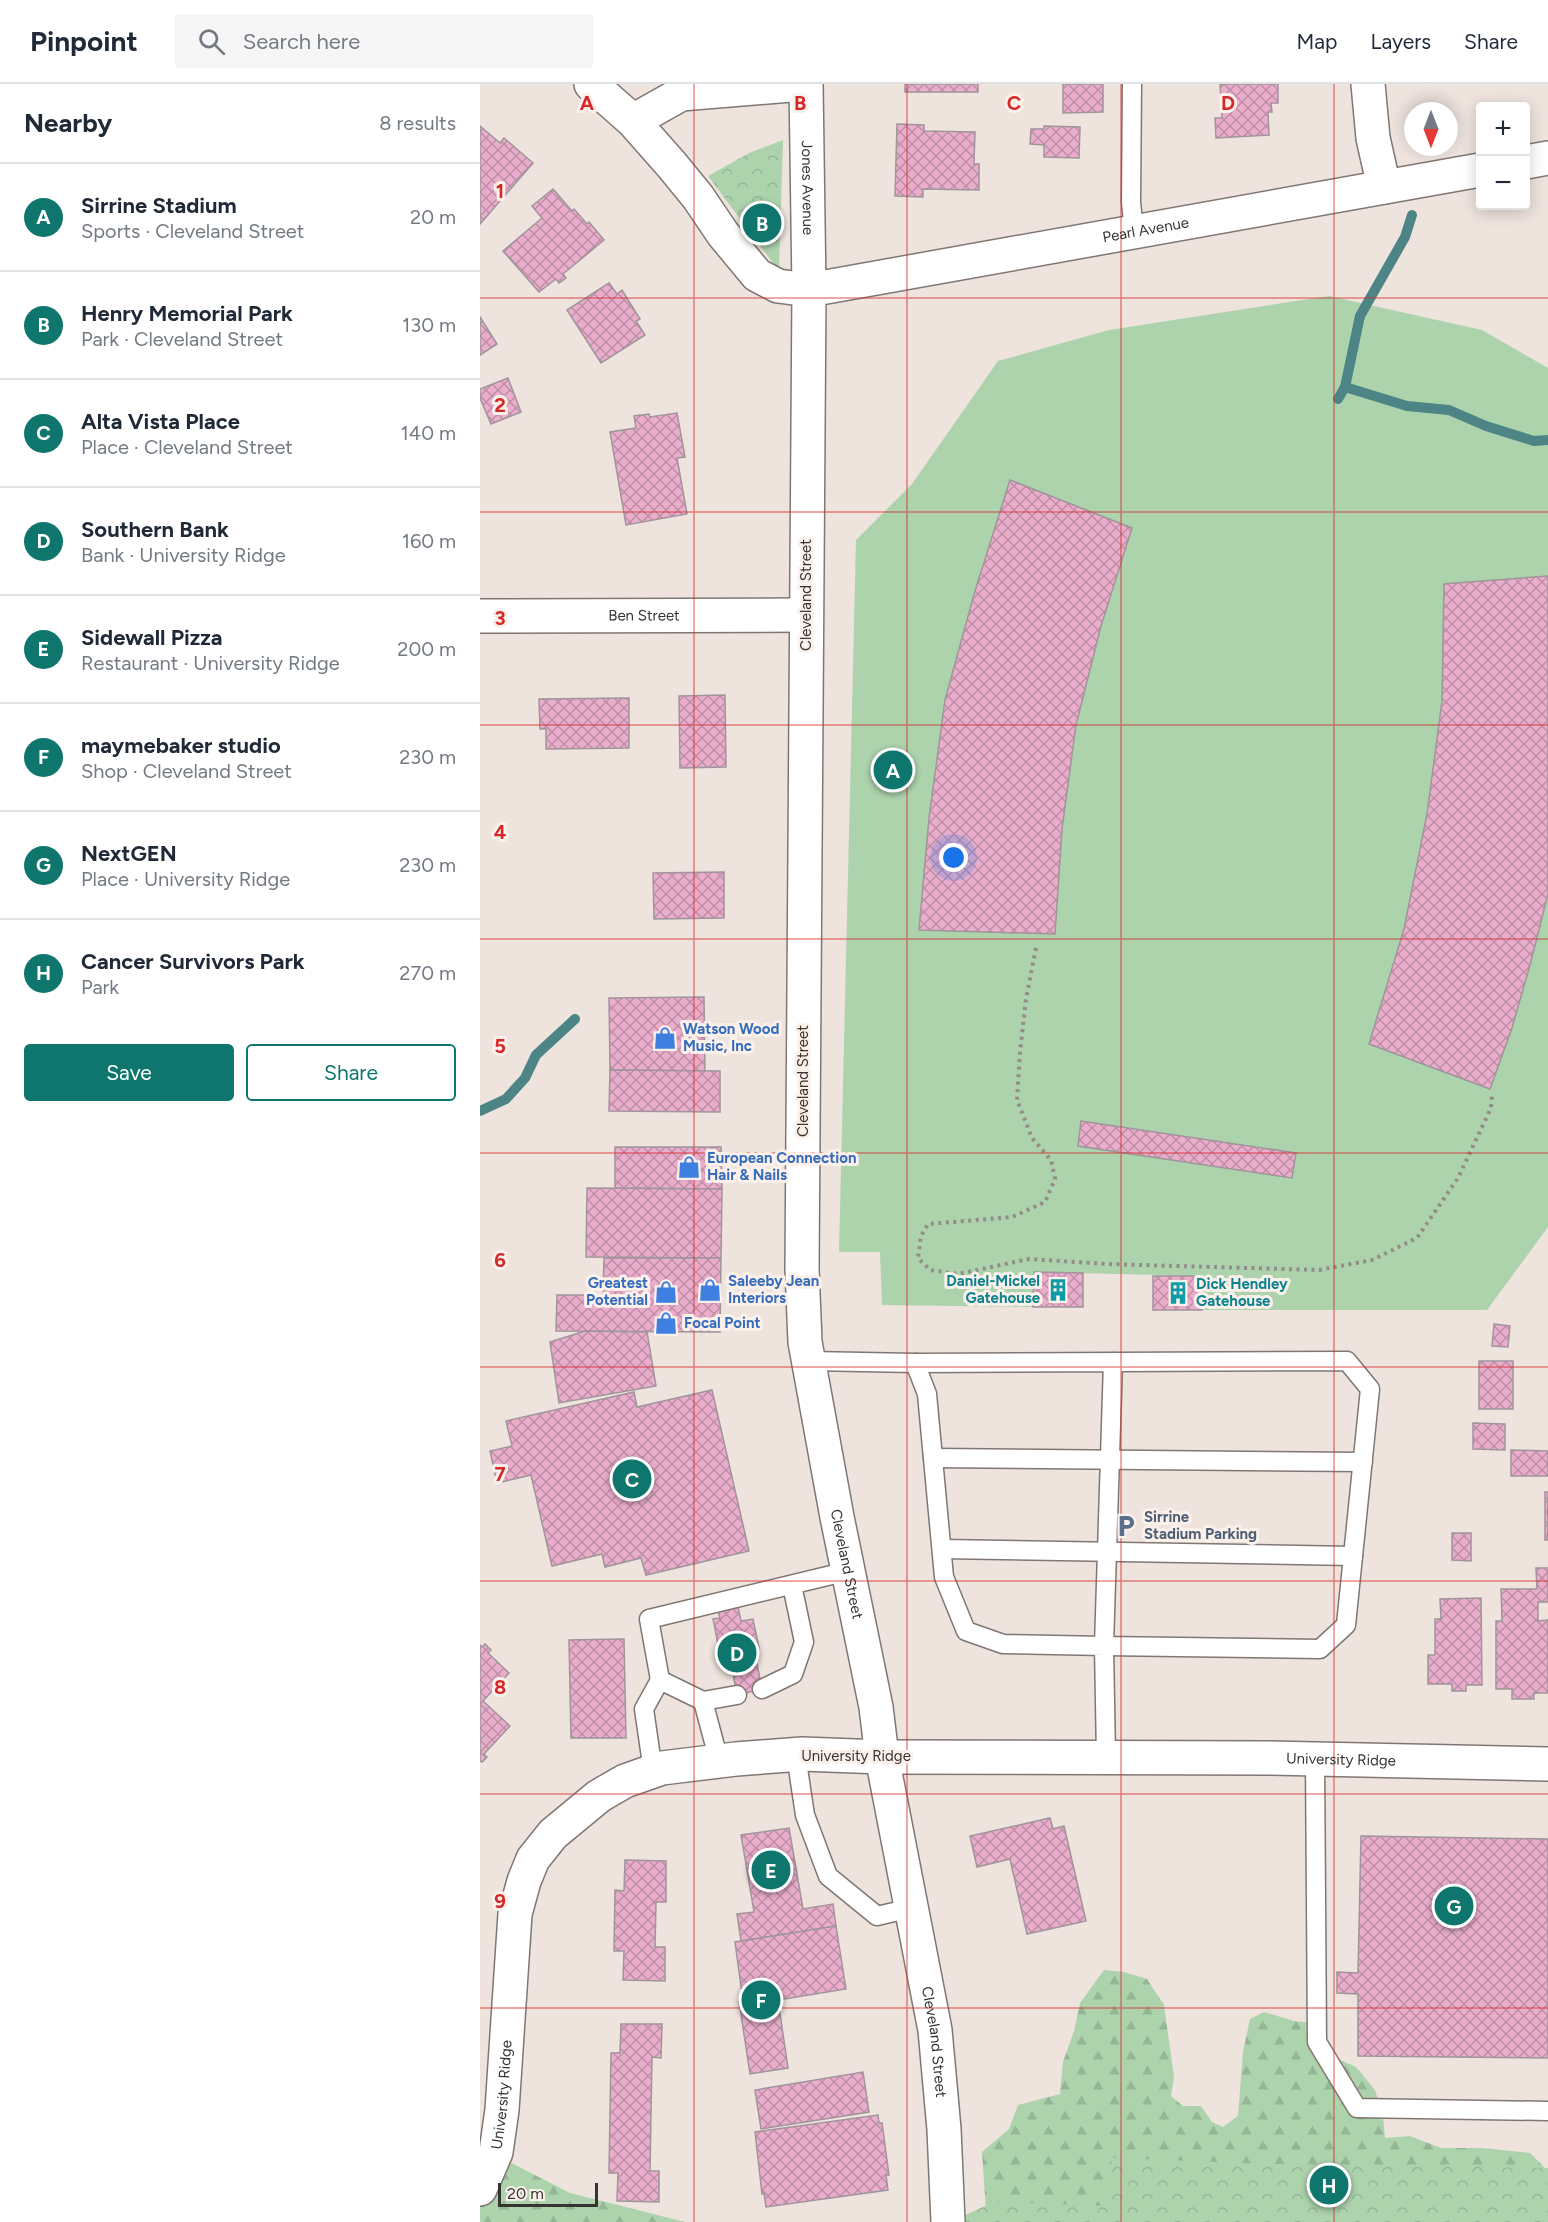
<!DOCTYPE html>
<meta charset="utf-8">
<style>
body{margin:0;font-family:Figtree,sans-serif;background:#f6f6f7;color:#1f2937}
.controls{position:absolute;right:18px;top:18px;display:grid;overflow:hidden;border-radius:6px;box-shadow:0 3px 15px #0003}
.controls button{width:54px;height:54px;display:grid;place-items:center;padding:0;border:0;border-bottom:2px solid #e0e1e3;background:#fff;color:#1f2937;font:30px sans-serif}
.compass{position:absolute;left:924px;top:18px;width:54px;height:54px;border-radius:50%;background:#fff;box-shadow:0 3px 15px #0003;rotate:180deg}
.scale{position:absolute;left:18px;bottom:15px;width:100px;box-sizing:border-box;padding-left:6px;border:3px solid #373331;border-top:0;font-size:16px;line-height:21px;white-space:nowrap;color:#373331;-webkit-text-stroke:4px #fbf1ea;paint-order:stroke}
.you{position:absolute;left:474px;top:774px;width:21px;height:21px;margin:-15px;border:4px solid #fff;border-radius:50%;background:#1a73e8;box-shadow:0 0 0 9px #1a73e833}
.badge{display:grid;place-items:center;width:39px;height:39px;border-radius:50%;background:#0f766e;color:#fff;font-size:20px;font-weight:700}
.pin{position:absolute;translate:-50% -50%;border:3px solid #fff;box-shadow:0 2px 6px #0006}
.list{margin:0;padding:0;list-style:none}
h2{display:flex;justify-content:space-between;align-items:center;height:78px;margin:0;padding:0 24px;font-size:26px}
h2 small{font-size:20px;font-weight:400;color:#747a83}
.list li{display:grid;grid-template-columns:39px 1fr auto;gap:18px;align-items:center;box-sizing:border-box;height:108px;padding:0 24px;border-top:2px solid #e0e1e3}
.list b{display:block;font-size:22px;white-space:nowrap}
.list p{margin:0;font-size:20px;white-space:nowrap;color:#747a83}
.list em{font-size:20px;font-style:normal;color:#747a83}
.actions{display:flex;gap:12px;padding:18px 24px}
.actions a{flex:1;padding:14px 0;border:2px solid #0f766e;border-radius:6px;text-align:center;font-size:21px;color:#0f766e}
.actions .main{background:#0f766e;color:#fff}
.icon{flex:none;width:33px;height:33px;fill:none;stroke:currentColor;stroke-width:2;stroke-linecap:round;stroke-linejoin:round}
.map{position:relative;flex:none;width:1068px;height:2138px;overflow:hidden}
header{display:flex;align-items:center;gap:36px;box-sizing:border-box;height:84px;padding:0 30px;background:#fff;border-bottom:2px solid #e0e1e3}
header strong{font-size:28px}
nav{display:flex;gap:33px;margin-inline-start:auto;font-size:21px}
.search{width:420px;height:54px;background:#f6f6f7;display:flex;align-items:center;gap:15px;box-sizing:border-box;padding:0 21px;border-radius:6px;color:#747a83;font-size:22px}
main{display:flex}
aside{flex:1;background:#fff}
.map>svg:first-child{display:block}
</style>
<header>
<strong>Pinpoint</strong>
<div class="search"><svg class="icon" aria-label="search" viewBox="0 0 24 24"><circle cx="10" cy="10" r="6"/><path d="M15 15l6 6"/></svg>Search here</div>
<nav><a>Map</a><a>Layers</a><a>Share</a></nav>
</header>
<main>
<aside>
<h2>Nearby<small>8 results</small></h2>
<ul class="list">
<li><span class="badge">A</span><div><b>Sirrine Stadium</b><p>Sports · Cleveland Street</p></div><em>20 m</em></li>
<li><span class="badge">B</span><div><b>Henry Memorial Park</b><p>Park · Cleveland Street</p></div><em>130 m</em></li>
<li><span class="badge">C</span><div><b>Alta Vista Place</b><p>Place · Cleveland Street</p></div><em>140 m</em></li>
<li><span class="badge">D</span><div><b>Southern Bank</b><p>Bank · University Ridge</p></div><em>160 m</em></li>
<li><span class="badge">E</span><div><b>Sidewall Pizza</b><p>Restaurant · University Ridge</p></div><em>200 m</em></li>
<li><span class="badge">F</span><div><b>maymebaker studio</b><p>Shop · Cleveland Street</p></div><em>230 m</em></li>
<li><span class="badge">G</span><div><b>NextGEN</b><p>Place · University Ridge</p></div><em>230 m</em></li>
<li><span class="badge">H</span><div><b>Cancer Survivors Park</b><p>Park</p></div><em>270 m</em></li>
</ul>
<div class="actions"><a class="main">Save</a><a>Share</a></div>
</aside>
<div class="map">
<svg width="1068" height="2138" viewBox="0 0 1068 2138">
<defs>
<pattern id="forest-firs" width="22" height="20" patternUnits="userSpaceOnUse" patternTransform="scale(1.5)"><rect width="22" height="20" fill="#add3ad"/><path d="M5 1l3.5 6h-7zM16 11l3.5 6h-7z" fill="#95b695"/></pattern>
<pattern id="park-crowns" width="20" height="18" patternUnits="userSpaceOnUse" patternTransform="scale(1.5)"><rect width="20" height="18" fill="#add3ad"/><path d="M2 6a3 3 0 1 1 6 0M12 15a3 3 0 1 1 6 0" fill="none" stroke="#95b695"/></pattern>
<pattern id="building-cross-hatch" width="8" height="8" patternUnits="userSpaceOnUse" patternTransform="scale(1.5)"><rect width="8" height="8" fill="#eaaecc"/><path d="M0 0l8 8M0 8l8-8" fill="none" stroke="#be8ea6"/></pattern>
</defs>
<rect width="100%" height="100%" fill="#eee3dd"/>
<g fill="url(#forest-firs)">
<path d="M624,1886L644,1888L667,1895L684,1921L694,1993L691,2012L703,2022H721L732,2038L743,2043L758,2032L763,1968L770,1935L784,1928L814,1937L831,1939L856,1974L876,1983L895,2006L903,2031L905,2054L930,2052L961,2064H1001L1050,2069L1068,2087V2138L506,2127L502,2068L529,2045L538,2021L580,2010L583,1978L594,1947L600,1919Z"/>
<path d="M0,2063L90,2109L205,2138H0Z"/>
</g>
<g fill="url(#park-crowns)">
<path d="M303,56L299,187L228,92L269,69Z"/>
<path d="M632,2074L791,2080L1068,2084V2138H470L514,2118L628,2122Z"/>
</g>
<path fill="#add3ad" fill-rule="evenodd" d="M849,212L1002,246L1068,284V492L964,500L962,617L947,730L924,845L889,960L1010,1004C1033,940 1052,876 1068,810V1143L1007,1226H722V1192L554,1188L553,1223L402,1221L400,1168H359L376,456L432,400L518,277L629,246ZM531,396L621,542L596,641L582,745L575,849L439,846L449,734L465,616L495,507Z"/>
<g fill="none" stroke-linecap="round" stroke-linejoin="round">
<g stroke="#4d8586" stroke-width="10">
<path d="M865,303L927,322L969,326L1006,342L1054,357L1068,356"/>
<path d="M858,315L865,303L880,232L925,153L932,131"/>
<path d="M0,1027L26,1015L45,994L56,971L95,935"/>
</g>
</g>
<g fill="url(#building-cross-hatch)" stroke="#9f959a" stroke-width="1.5">
<rect x="425" y="0" width="73" height="8"/>
<path d="M583,0H623V28L583,29Z"/>
<path d="M740,0H798V19H791L792,28H788L789,51L736,54L735,34H742Z"/>
<path d="M417,40L444,41V47L495,48L494,80H499V106L443,105V113L415,112Z"/>
<path d="M0,42L20,59L24,54L53,79L0,140Z"/>
<path d="M564,42L600,43L599,74L564,73V61L550,60L551,45H564Z"/>
<path d="M73,105L92,127L94,125L107,140L109,138L124,156L83,190L86,194L79,199L76,195L59,208L23,167L62,134L52,122Z"/>
<path d="M129,199L137,210L142,206L160,235L156,237L165,251L121,279L87,226Z"/>
<path d="M0,233L17,260L0,271Z"/>
<path d="M28,294L41,328L11,340L0,314V305Z"/>
<path d="M197,329L205,373L197,374L207,430L146,441L130,348L156,344L154,332L169,330L170,333Z"/>
<path d="M530,396L652,444L621,542L596,641L582,745L575,850L439,846L449,734L465,616L495,507Z"/>
<path d="M1068,492V810L1050,881L1032,944L1010,1005L889,960L924,845L947,730L962,617L964,500Z"/>
<path d="M245,611L246,683L200,684L199,612Z"/>
<path d="M149,614V664L66,665V645H60L59,615Z"/>
<path d="M244,788V834L174,835L173,789Z"/>
<path d="M224,913L225,987L130,986L129,914Z"/>
<path d="M130,986L240,987V1028L129,1027Z"/>
<path d="M601,1037L816,1069L812,1094L598,1062Z"/>
<path d="M135,1063H241L242,1105L135,1104Z"/>
<path d="M107,1104L242,1105L241,1174L106,1173Z"/>
<path d="M124,1174H241L240,1248L76,1247L77,1211H123Z"/>
<path d="M554,1188L603,1189V1223H553Z"/>
<rect x="673" y="1192" width="49" height="34"/>
<path d="M1014,1240L1030,1242L1028,1263L1012,1262Z"/>
<path d="M105,1247L167,1248L176,1302L79,1319L70,1258Z"/>
<rect x="999" y="1277" width="34" height="48"/>
<path d="M232,1306L269,1467L166,1491L161,1474L125,1483L122,1470L72,1482L51,1391L17,1399L10,1367L32,1362L26,1337L154,1308L157,1323Z"/>
<path d="M993,1339L1025,1340V1366L993,1365Z"/>
<path d="M1031,1366L1068,1367V1392H1031Z"/>
<rect x="1065" y="1408" width="3" height="48"/>
<path d="M972,1449H991V1477L972,1476Z"/>
<path d="M1056,1484H1068V1518H1058V1537L1068,1536V1609H1054V1615H1032V1605H1016V1537H1022L1021,1505H1057Z"/>
<path d="M1001,1514L1002,1601H986V1607H972V1600H948V1571H955V1535H961L960,1515Z"/>
<path d="M258,1523L261,1537L273,1535L279,1564L274,1565L282,1605L257,1611L250,1573L241,1575L233,1535L240,1534L238,1527Z"/>
<path d="M144,1555L146,1654H91L89,1556Z"/>
<path d="M5,1560L11,1566L8,1569L29,1589L3,1617L30,1642L4,1670L7,1673L2,1678L0,1677V1561L2,1563Z"/>
<path d="M570,1734L573,1745L584,1742L606,1837L547,1850L530,1775L497,1783L490,1752Z"/>
<path d="M309,1744L323,1825L353,1820L356,1842L261,1857L257,1830L274,1828L261,1751Z"/>
<path d="M881,1752L1068,1755V1974L878,1972V1910L857,1909V1888L878,1889Z"/>
<path d="M145,1776L186,1777V1818H176L175,1863H185V1897L143,1896L144,1867H134L135,1806L144,1807Z"/>
<path d="M356,1842L366,1905L298,1916L308,1984L270,1990L259,1917H263L255,1858Z"/>
<path d="M141,1940H182L181,1974L172,1973L170,2087H179V2118L137,2117L138,2089H129L131,1969H140Z"/>
<path d="M383,1988L389,2028L281,2045L275,2006Z"/>
<path d="M398,2031L399,2039H402L409,2091H406L408,2106L286,2123L284,2109L282,2110L275,2048Z"/>
</g>
<g fill="none" stroke-linecap="round" stroke-linejoin="round">
<g stroke="#807772" stroke-width="21">
<g id="lane">
<path d="M652,0L651,118L654,148"/>
<path d="M329,1277L435,1279L447,1310L464,1493L486,1547L523,1560L624,1562L626,1673"/>
<path d="M435,1279L867,1277L890,1305L866,1541L840,1565L624,1562L633,1278"/>
<path d="M453,1374L883,1378"/>
<path d="M462,1465L873,1472"/>
<path d="M180,1596L169,1535L368,1487"/>
<path d="M282,1605L313,1590L324,1558L312,1501"/>
<path d="M223,1617L257,1611"/>
<path d="M316,1671L325,1731L348,1792L397,1832L431,1824"/>
<path d="M835,1675L837,1958L877,2024L1068,2027"/>
<path d="M173,1687L164,1625L180,1596L223,1617L239,1677"/>
</g>
</g>
<g stroke="#807772" stroke-width="36">
<g id="street">
<path id="s1" d="M326,0L329,206L1000,86"/>
<path d="M888,0L893,54L904,103"/>
<path d="M153,37L201,10L323,0"/>
<path d="M1046,78L1068,74"/>
<path id="s2" d="M0,532L326,531"/>
<path id="s3" d="M0,2105L16,2068L22,2026L35,1830L44,1797L53,1775L73,1750L119,1712L145,1697L182,1684L256,1675L322,1670L402,1673"/>
</g>
</g>
<g stroke="#807772" stroke-width="36">
<g id="secondary">
<path id="s4" d="M111,0L153,37L191,80L218,113L243,150L277,191L298,202L329,206L322,1185L325,1258L357,1433L396,1623L402,1673L455,1946L464,2045L468,2138"/>
<path id="s5" d="M402,1673L790,1674L1068,1680"/>
</g>
</g>
<path stroke="#938c88" stroke-width="4" stroke-dasharray="3 4.5" stroke-linecap="butt" d="M556,864L546,915L540,968L537,1016L552,1054L571,1076L575,1095L565,1118L532,1133L448,1140L441,1152L438,1174L450,1186L478,1190L549,1175L627,1180L839,1186L892,1176L937,1154L978,1094L1011,1024L1012,1011"/>
<use href="#lane" stroke="#fff" stroke-width="18"/>
<use href="#street" stroke="#fff" stroke-width="33"/>
<use href="#secondary" stroke="#fff" stroke-width="33"/>
</g>
<path fill="none" stroke="#d62828" stroke-width="1.5" stroke-opacity="0.55" d="M214,0V2138M427,0V2138M641,0V2138M854,0V2138M0,214H1068M0,428H1068M0,641H1068M0,855H1068M0,1069H1068M0,1283H1068M0,1497H1068M0,1710H1068M0,1924H1068"/>
<defs>
<g id="shop-bare" transform="scale(1.8)"><path d="M-5-2.5h2.3a2.7 3.5 0 0 1 5.4 0H5L5.5 6h-11ZM-1.5-2.5h3a1.5 2.3 0 0 0-3 0Z" fill="#3f7fe0" stroke="#fbf1ea" stroke-width="2.5" paint-order="stroke"/></g>
<g id="building-bare" transform="scale(1.8)"><path d="M-4-6H4V6H1V3H-1V6H-4ZM-2.5-4.3h1.7v1.8h-1.7ZM.8-4.3h1.7v1.8H.8ZM-2.5-1h1.7V.8h-1.7ZM.8-1h1.7V.8H.8Z" fill="#0f9aa8" stroke="#fbf1ea" stroke-width="2.5" paint-order="stroke"/></g>
<g id="parking-bare" transform="scale(1.8)"><path d="M-3.5-5.5H1a3.5 3.5 0 0 1 0 7H-1V5.5H-3.5ZM-1-3.4V-.6H.8a1.4 1.4 0 0 0 0-2.8Z" fill="#5c6f8a" stroke="#fbf1ea" stroke-width="2.5" paint-order="stroke"/></g>
</defs>
<g fill-rule="evenodd">
<use href="#shop-bare" x="185" y="954"/>
<use href="#shop-bare" x="209" y="1083"/>
<use href="#shop-bare" x="230" y="1206"/>
<use href="#building-bare" x="578" y="1206"/>
<use href="#shop-bare" x="186" y="1208"/>
<use href="#building-bare" x="698" y="1209"/>
<use href="#shop-bare" x="186" y="1239"/>
<use href="#parking-bare" x="646" y="1442"/>
</g>
<g text-anchor="middle" stroke-width="6" stroke-linejoin="round" paint-order="stroke">
<g font-size="15" fill="#373331" stroke="#fbf1ea">
<text dy="5" stroke="none"><textPath href="#s1" startOffset="104">Jones Avenue</textPath></text>
<text dy="5" stroke="none"><textPath href="#s1" startOffset="548">Pearl Avenue</textPath></text>
<text transform="translate(326 511) rotate(-90)" y="5">Cleveland Street</text>
<text dy="5" stroke="none"><textPath href="#s2" startOffset="164">Ben Street</textPath></text>
<text transform="translate(323 997) rotate(-90)" y="5">Cleveland Street</text>
<text dy="5" stroke="none"><textPath href="#s4" startOffset="1587">Cleveland Street</textPath></text>
<text x="376" y="1677">University Ridge</text>
<text dy="5" stroke="none"><textPath href="#s5" startOffset="459">University Ridge</textPath></text>
<text dy="5" stroke="none"><textPath href="#s4" startOffset="2073">Cleveland Street</textPath></text>
<text dy="5" stroke="none"><textPath href="#s3" startOffset="98">University Ridge</textPath></text>
</g>
<g font-size="15" font-weight="bold" fill="#366cbe" stroke="#fbf1ea" text-anchor="start">
<text x="203" y="950">Watson Wood<tspan x="203" dy="17">Music, Inc</tspan></text>
<text x="227" y="1079">European Connection<tspan x="227" dy="17">Hair &amp; Nails</tspan></text>
<text x="248" y="1202">Saleeby Jean<tspan x="248" dy="17">Interiors</tspan></text>
<text x="168" y="1204" text-anchor="end">Greatest<tspan x="168" dy="17">Potential</tspan></text>
<text x="204" y="1244">Focal Point</text>
</g>
<g font-size="15" font-weight="bold" fill="#0d838f" stroke="#fbf1ea" text-anchor="end">
<text x="560" y="1202">Daniel-Mickel<tspan x="560" dy="17">Gatehouse</tspan></text>
<text x="716" y="1205" text-anchor="start">Dick Hendley<tspan x="716" dy="17">Gatehouse</tspan></text>
</g>
<g font-size="15" font-weight="bold" fill="#4e5e75" stroke="#fbf1ea" text-anchor="start">
<text x="664" y="1438">Sirrine<tspan x="664" dy="17">Stadium Parking</tspan></text>
</g>
</g>
<g font-size="20" text-anchor="middle" font-weight="bold" fill="#d62828" stroke="#fbf1ea" stroke-width="6" stroke-linejoin="round" paint-order="stroke">
<text x="107" y="26">A</text>
<text x="320" y="26">B</text>
<text x="534" y="26">C</text>
<text x="748" y="26">D</text>
<text x="20" y="114">1</text>
<text x="20" y="328">2</text>
<text x="20" y="541">3</text>
<text x="20" y="755">4</text>
<text x="20" y="969">5</text>
<text x="20" y="1183">6</text>
<text x="20" y="1397">7</text>
<text x="20" y="1610">8</text>
<text x="20" y="1824">9</text>
</g>
</svg>
<div class="controls">
<button>+</button>
<button>−</button>
</div>
<svg class="compass" viewBox="-18 -18 36 36"><path d="M0-13l5 13h-10z" fill="#e53935"/><path d="M0 13l5-13h-10z" fill="#747a83"/></svg>
<div class="scale">20 m</div>
<div class="you"></div>
<div class="pin badge" style="left:413px;top:686px">A</div>
<div class="pin badge" style="left:282px;top:139px">B</div>
<div class="pin badge" style="left:152px;top:1395px">C</div>
<div class="pin badge" style="left:257px;top:1569px">D</div>
<div class="pin badge" style="left:291px;top:1786px">E</div>
<div class="pin badge" style="left:281px;top:1916px">F</div>
<div class="pin badge" style="left:974px;top:1822px">G</div>
<div class="pin badge" style="left:849px;top:2101px">H</div>
</div>
</main>
